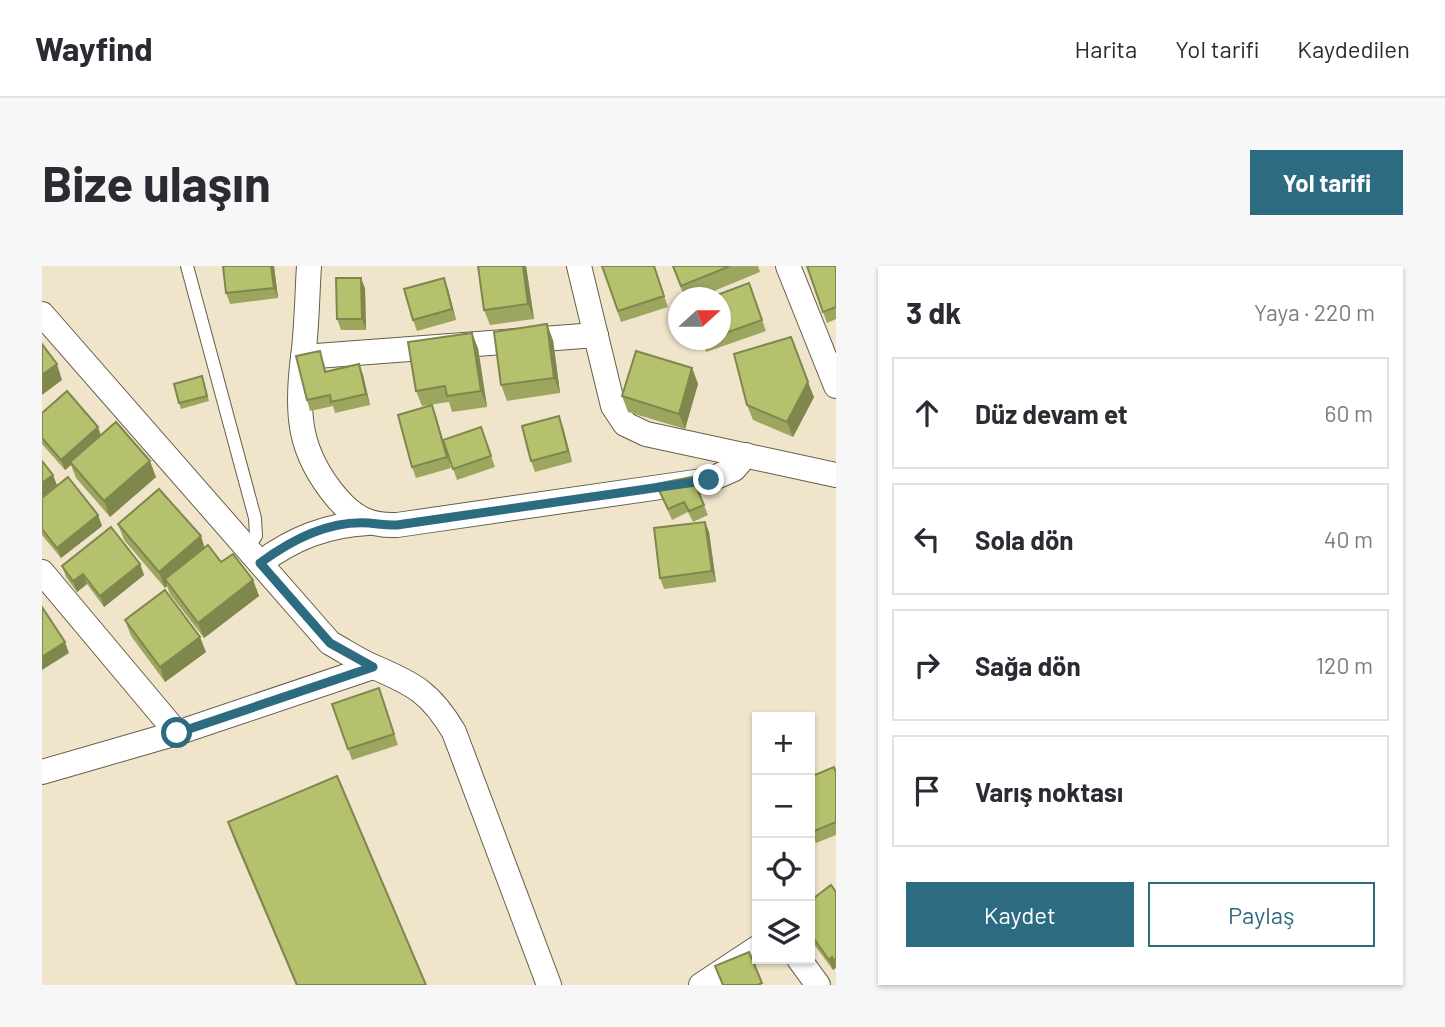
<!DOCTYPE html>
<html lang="tr">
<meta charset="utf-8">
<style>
body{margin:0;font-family:Barlow,sans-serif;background:#f7f7f7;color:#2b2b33}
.controls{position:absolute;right:21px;bottom:21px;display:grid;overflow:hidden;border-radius:0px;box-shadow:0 2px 5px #0004}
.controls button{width:63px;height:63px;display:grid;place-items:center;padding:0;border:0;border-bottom:2px solid #e1e1e2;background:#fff;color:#2b2b33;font:35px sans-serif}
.compass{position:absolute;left:626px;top:21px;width:63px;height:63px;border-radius:50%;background:#fff;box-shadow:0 2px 5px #0004;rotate:69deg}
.stop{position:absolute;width:21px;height:21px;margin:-16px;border:5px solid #2d6b81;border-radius:50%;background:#fff}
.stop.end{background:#2d6b81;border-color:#fff;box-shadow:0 2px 7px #0008}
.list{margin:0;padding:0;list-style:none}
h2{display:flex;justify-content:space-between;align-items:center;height:91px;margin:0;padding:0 28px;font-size:30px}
h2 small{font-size:23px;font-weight:400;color:#7c7c81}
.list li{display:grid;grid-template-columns:46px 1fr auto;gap:21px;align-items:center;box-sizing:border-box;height:112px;margin:0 14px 14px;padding:0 14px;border:2px solid #e1e1e2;border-radius:0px}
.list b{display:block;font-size:26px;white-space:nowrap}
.list em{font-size:23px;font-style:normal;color:#7c7c81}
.actions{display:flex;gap:14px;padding:21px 28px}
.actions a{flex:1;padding:16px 0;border:2px solid #2d6b81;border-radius:0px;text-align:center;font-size:24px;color:#2d6b81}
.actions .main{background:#2d6b81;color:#fff}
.icon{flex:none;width:38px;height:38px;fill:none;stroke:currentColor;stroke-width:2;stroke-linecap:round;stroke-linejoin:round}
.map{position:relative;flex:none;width:794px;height:719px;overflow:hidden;border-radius:0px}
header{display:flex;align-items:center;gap:42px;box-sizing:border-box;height:98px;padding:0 35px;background:#fff;border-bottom:2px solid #e1e1e2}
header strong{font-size:33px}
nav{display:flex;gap:38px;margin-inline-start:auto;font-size:24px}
.intro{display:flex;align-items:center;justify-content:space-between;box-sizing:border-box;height:168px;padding:0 42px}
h1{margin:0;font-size:49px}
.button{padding:18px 32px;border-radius:0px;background:#2d6b81;color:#fff;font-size:24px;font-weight:700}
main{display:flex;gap:42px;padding:0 42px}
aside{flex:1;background:#fff;border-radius:0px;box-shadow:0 2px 5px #0004}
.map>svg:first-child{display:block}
</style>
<header>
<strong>Wayfind</strong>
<nav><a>Harita</a><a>Yol tarifi</a><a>Kaydedilen</a></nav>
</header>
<div class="intro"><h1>Bize ulaşın</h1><a class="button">Yol tarifi</a></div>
<main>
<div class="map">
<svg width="794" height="719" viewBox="0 0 794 719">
<rect width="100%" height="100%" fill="#f0e5cb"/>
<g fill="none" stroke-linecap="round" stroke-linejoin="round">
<g stroke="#675e48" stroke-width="14">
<path id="lane" d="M145,0L213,252L214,270L205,282"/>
</g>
<g stroke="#675e48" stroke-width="26">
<g id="street">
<path d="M267,0C265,30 265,61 261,91C254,147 256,186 295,232C312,252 328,260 355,259L667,214L692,203L704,189"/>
<path d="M537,0L571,140L583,158L604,168L794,209"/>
<path d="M746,0L794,120"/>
<path d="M0,48L288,377C303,385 317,395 332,401C372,418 389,427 412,466L507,719"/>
<path d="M261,91L554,69"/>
<path d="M218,297C252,272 285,259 326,257"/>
<path d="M0,306L135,467"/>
<path d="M0,506L135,467L331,401"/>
<path d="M757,693L776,719"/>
<path d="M659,719L715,682"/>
</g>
</g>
<use href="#lane" stroke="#fff" stroke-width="12"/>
<use href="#street" stroke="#fff" stroke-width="24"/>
</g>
<g fill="#9da65f">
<path d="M232,0L236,32L188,38L184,27Z"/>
<path d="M484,0L492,53L448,59L442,44Z"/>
<path d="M560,0H612L626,41L579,56Z"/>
<path d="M630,0H716L718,6L655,32H643Z"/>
<path d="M765,0H794V53L785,57Z"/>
<path d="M707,17L724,65L664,86L660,74H678V32Z"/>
<path d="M323,22L324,64H299L295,53Z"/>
<path d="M406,23L414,54L375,65L371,54Z"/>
<path d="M511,74L518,127L465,135L459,119Z"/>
<path d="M436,82L445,141L410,146L407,136L380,140L374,125Z"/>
<path d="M282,96L284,105L317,98L321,109L328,139L293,147L291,140L268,145L265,134Z"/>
<path d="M650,102L656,118L643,163L586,146L580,130Z"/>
<path d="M160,110L167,135L139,143L137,137Z"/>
<path d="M772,131L751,171L711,154L705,139Z"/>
<path d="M0,147L59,169L114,211L68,251L34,212L29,199L23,204L0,178Z"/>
<path d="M394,150L409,202L374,212L370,201Z"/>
<path d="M439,161L453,201L415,214L401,174Z"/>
<path d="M521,161L530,196L493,206L489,195Z"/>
<path d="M614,218L662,239L666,249L651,256L646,246L630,254Z"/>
<path d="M0,232L56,249L60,260L19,292L0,269Z"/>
<path d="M663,256L667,266L674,316L622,323L618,312Z"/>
<path d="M76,258L163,282L179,296L211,314L217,330L162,372L128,328L125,320L123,322L82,274Z"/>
<path d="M98,298L102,309L62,341L45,318L35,326L24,311L20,300Z"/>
<path d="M83,354L164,386L123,416L89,370Z"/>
<path d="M337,422L356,479L310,494L290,438Z"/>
<path d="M794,507V569L774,577L768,563V511Z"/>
<path d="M186,556L384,719H254L193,576Z"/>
<path d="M794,626V702L791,704L768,673V635Z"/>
</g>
<g fill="#7f874d">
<path d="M229,0H232L236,32L232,22Z"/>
<path d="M481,0H484L492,53L486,38Z"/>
<path d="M319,12L323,22L324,64L320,53Z"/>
<path d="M402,12L406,23L414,54L410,43Z"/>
<path d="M505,58L511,74L518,127L512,112Z"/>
<path d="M430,67L436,82L445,141L439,125Z"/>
<path d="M15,98L20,114L0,129V109Z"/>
<path d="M317,98L321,109L328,139L324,128Z"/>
<path d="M650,102L656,118L643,163L637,148Z"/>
<path d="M766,116L772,131L751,171L745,156Z"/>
<path d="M390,139L394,150L409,202L405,191Z"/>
<path d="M517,150L521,161L530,196L526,185Z"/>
<path d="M56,161L60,172L28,196L29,199L23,204L19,194Z"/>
<path d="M108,195L114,211L68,251L62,235Z"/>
<path d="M11,209L15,219L0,231V217Z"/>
<path d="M56,249L60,260L19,292L15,282Z"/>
<path d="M663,256L667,266L674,316L670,305Z"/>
<path d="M159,270L164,286L123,313L125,320L123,322L117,306Z"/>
<path d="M98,298L102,309L62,341L58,330Z"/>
<path d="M41,308L45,318L35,326L31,315Z"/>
<path d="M211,314L217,330L162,372L156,357Z"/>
<path d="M158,371L164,386L123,416L118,401Z"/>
<path d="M23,376L27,387L0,404V391Z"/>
<path d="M790,691L794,701L791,704L787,694Z"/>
</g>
<g fill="#b6c16e" stroke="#7f874d" stroke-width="2">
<path d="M181,0H229L232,22L184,27Z"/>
<path d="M436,0H481L486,38L442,44Z"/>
<path d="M560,0H612L622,30L576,45Z"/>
<path d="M631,0H688L639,20Z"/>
<path d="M765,0H794V41L781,46Z"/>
<path d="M294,12H319L320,53H295Z"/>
<path d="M402,12L410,43L371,54L362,23Z"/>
<path d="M707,17L720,54L678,69V32H667Z"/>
<path d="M505,58L512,112L459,119L452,66Z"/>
<path d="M430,67L439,125L405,130L403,120L374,125L366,76Z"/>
<path d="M749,71L766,116L745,156L705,139L692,88Z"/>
<path d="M0,78L15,98L0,109Z"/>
<path d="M278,85L283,106L317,98L324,128L289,136L288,129L265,134L254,90Z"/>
<path d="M594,85L650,102L637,148L580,130Z"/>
<path d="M160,110L165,130L137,137L132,118Z"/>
<path d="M25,125L56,161L19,194L0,172V147Z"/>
<path d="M390,139L405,191L370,201L356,149Z"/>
<path d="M517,150L526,185L489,195L480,160Z"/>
<path d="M74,156L108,195L62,235L28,196Z"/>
<path d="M439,161L449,190L411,203L401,174Z"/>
<path d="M0,195L11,209L0,217Z"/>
<path d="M26,211L56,249L15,282L0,263V232Z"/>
<path d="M650,211L662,239L647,245L642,236L626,243L614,218Z"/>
<path d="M117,223L159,270L117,306L76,258Z"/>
<path d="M663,256L670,305L618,312L612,262Z"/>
<path d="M69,261L98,298L58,330L41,308L31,315L20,300Z"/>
<path d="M166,279L179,296L191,288L211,314L156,357L123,313Z"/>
<path d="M123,324L158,371L118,401L83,354Z"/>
<path d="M0,341L23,376L0,391Z"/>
<path d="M337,422L352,468L306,483L290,438Z"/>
<path d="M792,501L794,507V556L770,566L768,561V511Z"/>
<path d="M295,510L384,719H255L186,556Z"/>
<path d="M789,619L794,626V697L790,691L787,694L768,667V635Z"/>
<path d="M707,686L720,717L716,719H681L673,700Z"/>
</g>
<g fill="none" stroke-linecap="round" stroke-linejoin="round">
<path stroke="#2d6b81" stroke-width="9" d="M135,467L331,401L288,377L218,297C249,274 287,254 327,257C337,258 345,259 355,259L667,214"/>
</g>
</svg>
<div class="controls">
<button>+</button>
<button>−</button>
<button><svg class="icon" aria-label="locate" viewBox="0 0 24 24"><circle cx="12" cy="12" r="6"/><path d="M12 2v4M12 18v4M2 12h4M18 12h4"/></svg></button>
<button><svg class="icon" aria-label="layers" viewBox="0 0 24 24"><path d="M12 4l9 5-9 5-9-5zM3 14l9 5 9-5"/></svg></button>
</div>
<svg class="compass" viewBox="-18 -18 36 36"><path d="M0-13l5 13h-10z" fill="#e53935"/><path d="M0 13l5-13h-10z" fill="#7c7c81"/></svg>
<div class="stop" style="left:135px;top:467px"></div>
<div class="stop end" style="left:667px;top:214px"></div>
</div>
<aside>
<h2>3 dk<small>Yaya · 220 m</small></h2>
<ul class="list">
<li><svg class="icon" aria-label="ahead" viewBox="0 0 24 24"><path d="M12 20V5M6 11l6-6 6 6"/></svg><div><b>Düz devam et</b></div><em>60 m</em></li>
<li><svg class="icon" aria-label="left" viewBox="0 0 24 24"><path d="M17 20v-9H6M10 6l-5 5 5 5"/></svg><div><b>Sola dön</b></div><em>40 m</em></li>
<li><svg class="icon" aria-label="right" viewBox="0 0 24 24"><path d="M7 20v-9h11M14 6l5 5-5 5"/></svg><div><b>Sağa dön</b></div><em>120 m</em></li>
<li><svg class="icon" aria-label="arrive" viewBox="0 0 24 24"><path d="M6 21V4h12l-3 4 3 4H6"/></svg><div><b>Varış noktası</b></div></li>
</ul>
<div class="actions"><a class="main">Kaydet</a><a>Paylaş</a></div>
</aside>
</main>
